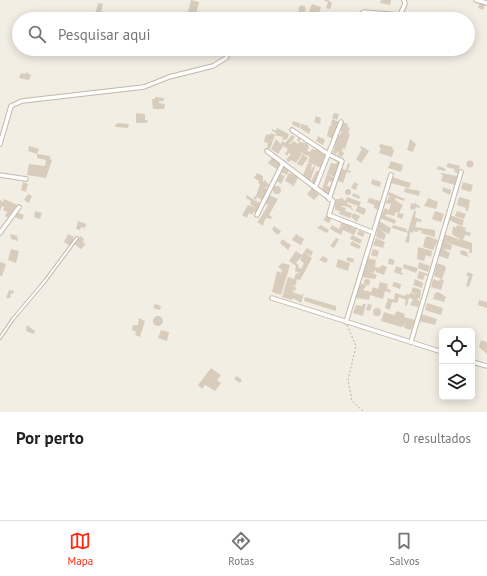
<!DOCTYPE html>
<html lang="pt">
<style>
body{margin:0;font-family:"PT Sans",sans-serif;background:#f2f2f2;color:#222}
.controls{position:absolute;right:12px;bottom:12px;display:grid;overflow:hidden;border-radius:6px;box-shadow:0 2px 10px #0003}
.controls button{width:36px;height:36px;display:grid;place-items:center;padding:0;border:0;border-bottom:1px solid #e0e0e0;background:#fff;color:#222;font:20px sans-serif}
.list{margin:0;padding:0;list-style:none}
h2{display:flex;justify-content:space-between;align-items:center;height:52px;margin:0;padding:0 16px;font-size:17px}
h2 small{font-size:13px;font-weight:400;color:#767676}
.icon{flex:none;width:22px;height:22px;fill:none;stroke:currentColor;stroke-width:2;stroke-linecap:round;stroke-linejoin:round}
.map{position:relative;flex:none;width:487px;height:412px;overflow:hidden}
.search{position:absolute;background:#fff;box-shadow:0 2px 10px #0003;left:12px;right:12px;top:12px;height:44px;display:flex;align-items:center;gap:10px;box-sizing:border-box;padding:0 14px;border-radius:22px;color:#767676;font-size:15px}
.sheet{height:108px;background:#fff}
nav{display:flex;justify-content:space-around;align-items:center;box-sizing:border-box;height:56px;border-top:1px solid #e0e0e0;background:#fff;font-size:11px;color:#767676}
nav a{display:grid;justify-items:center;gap:2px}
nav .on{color:#ff290f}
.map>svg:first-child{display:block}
</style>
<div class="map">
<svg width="487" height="412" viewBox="0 0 487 412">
<rect width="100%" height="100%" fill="#f3eee4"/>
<g fill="#d8ccbc" fill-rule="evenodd">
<path d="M191,0L199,2L196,14L188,12Z"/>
<path d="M323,0H328L332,3L330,9L326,8L328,2Z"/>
<path d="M381,0H391L390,5L380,3Z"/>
<path d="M480,2L485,4L483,10L478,8Z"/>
<path d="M98,3L103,4L100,19H94Z"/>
<path d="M312,4L321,7L319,13L316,11L315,14L309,12Z"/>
<circle cx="302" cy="9" r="3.5"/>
<path d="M207,15H219V19H206Z"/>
<path d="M26,72L31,75L29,80L19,78L21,73L26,74Z"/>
<path d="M155,97L164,98V101H159V103L165,104L164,109H153L152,99H155Z"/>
<path d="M136,113L145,114V120H148L147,123H136Z"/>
<path d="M334,113L339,114L337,120L332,118Z"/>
<path d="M316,116L321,118L320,124L314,122Z"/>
<path d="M332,119L339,122L333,139L327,136L329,127L332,125L331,124Z"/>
<path d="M293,121L301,124L299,128L292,124Z"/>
<path d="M342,122L348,124L347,127L350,128L348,133L350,134L345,149L343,148L342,151L344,153L342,157L338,155L339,151L336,154L333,153L338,134L340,135L342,131H339Z"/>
<path d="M119,123L129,124L128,128L115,127L116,124Z"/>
<path d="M302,124L309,126L308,128L311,129L309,134L300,128Z"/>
<path d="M277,128L289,134L287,139L284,140L282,139L283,137L275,135L276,133L272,131V129L276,131Z"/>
<path d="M271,133L275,135L270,149L267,147L268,143L264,142L266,134L270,135Z"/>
<path d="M292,135L295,137L290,143H288L291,144L293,141L298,144L299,142L297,140L299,137L301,138L299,142L307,143L309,147L307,151L310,152L312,149L316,150L317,148L326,154L321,168L308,162L310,157L300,152L302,154L296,163L291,160L289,162L286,160L291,154L289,153L287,156L285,154L288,149L283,146L278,154L271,149L276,139L281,144L282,141L285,143Z"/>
<path d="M318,136L325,140L323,145L316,141Z"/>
<path d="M410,139L416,144L413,152L407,150Z"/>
<path d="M380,144L393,147L392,149L394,150L392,157L379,153L381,148L379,147Z"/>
<path d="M29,146L39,149L37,154L50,156V159L52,160L46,178L27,175L29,164L45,166L46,160L37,158V154L28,151Z"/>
<path d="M361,146L369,151L361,163L356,159L362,149L360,148Z"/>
<path d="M303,154L308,158L302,166L297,164Z"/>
<path d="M273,156L282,162L278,170L268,163Z"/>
<path d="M338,160L341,161L335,177L327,174L331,163L336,164Z"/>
<circle cx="470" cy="164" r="3.5"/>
<path d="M391,161L403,165L401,172L388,168Z"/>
<path d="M308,163L312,164L311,170L314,166L315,167L310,181L303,175Z"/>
<path d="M348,163L350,164L348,170L351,171L350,173L347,172L343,183L336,180L341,168L346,170Z"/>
<path d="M448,163L460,166L458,173L454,172L455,169L446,167Z"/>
<path d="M439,166L446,169L445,171L436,169Z"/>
<path d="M284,167L289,170L287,175L281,172Z"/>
<path d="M316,171H319L314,184L311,182Z"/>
<path d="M257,173L263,176V182L265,180L269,185L268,187H265L268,190L263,201L257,197L256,200L253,198L256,196L260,184L258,183L259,181L254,178Z"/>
<path d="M289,173L299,176L293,187L291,184L285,181Z"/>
<path d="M441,173L457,176L455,185L441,181L443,175H441Z"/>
<path d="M280,174L285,176L281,184L277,181Z"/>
<path d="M327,174L335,178L333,182L329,181L327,186L331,187L328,194L320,191L322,189Z"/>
<path d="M392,177L411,183L409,188L391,183Z"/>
<path d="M372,179L381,182L380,187L371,184Z"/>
<path d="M23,182L28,184L26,192L21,190Z"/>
<path d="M354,182L358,184L356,190L351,188Z"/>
<path d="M463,182L473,185L471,192L461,189Z"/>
<circle cx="277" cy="190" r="4"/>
<path d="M443,187L451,190L450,195L442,191Z"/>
<path d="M312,188L319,195L314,200L307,194Z"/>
<path d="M405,188L420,191L419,196L404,192Z"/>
<circle cx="348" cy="192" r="3"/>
<path d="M389,192L405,199L404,201L396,198L395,200L403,205L399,213L404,214L402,219L397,217L398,212H396L394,216L387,214L385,216L396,220L395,224L380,218L385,208L389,210L391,204L385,203L390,196H388Z"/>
<path d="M353,193L360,196L359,199L352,196Z"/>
<path d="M28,194L32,196L29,203L24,200Z"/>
<path d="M247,195L254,200V202L255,200L260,203L257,213L254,212L252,215L249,213L247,218L242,215L248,205L256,208L250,204L251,201L246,198Z"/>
<path d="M269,195L278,199L269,215L272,217L271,219L267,218L265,219L263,226L257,222L261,217L263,218L261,217L268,205L265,203Z"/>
<path d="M341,197L345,201L347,197L361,202L359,206L366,209L364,215L355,211L358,206L347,202V204L352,206L351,208L354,209L353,210L346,206H340L346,208L345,211L352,213L350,218L339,214L340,211L335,210V203L336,199H340Z"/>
<path d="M459,197L470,200L468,211L465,210L466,208L457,205Z"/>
<path d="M369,198L380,201L378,210L374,208V205L367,202Z"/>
<path d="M428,198L438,202L436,209L424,206Z"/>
<path d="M4,199L17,205L8,218L5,216L7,212L9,213L3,210L4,207L2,206L0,211V200L3,202Z"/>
<path d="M416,200V204L420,206L419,208L416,207L415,210L410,209L411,203L415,204Z"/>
<path d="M35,211L42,213L40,219L34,217Z"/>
<path d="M414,211H416L415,217L422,220L421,222L417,221L415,227L435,230V237L421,233L422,231L418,230V232L413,231V233L410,232L409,243L405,242L408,233L392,228L393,225L407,229L406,231H408Z"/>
<path d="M435,211L444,214L441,222L432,219Z"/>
<path d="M457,211L466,214L464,219L455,216Z"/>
<path d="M17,212L24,215L22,220L15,217Z"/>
<path d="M353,213L360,216L357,222L351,217Z"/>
<path d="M327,215L333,216L329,223L323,220Z"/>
<path d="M450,215L464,220L462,226L449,220Z"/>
<path d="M343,220L353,224L351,227L353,228L355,225L358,227L354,235L343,230L341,235L330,229L332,225L339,229Z"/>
<path d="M78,221L86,224L85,228L81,227L80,230L76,229Z"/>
<path d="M379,221L391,228L389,234L380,230L386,234L384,240L376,237Z"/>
<path d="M321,225L329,230L327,233L317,228Z"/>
<path d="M457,225L466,228L465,231L471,233L470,236L465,235L463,240L472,243V253H469L470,250L445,242L452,245L451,250L443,249L450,253L448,259L439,256L444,234L461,240L452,234L453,226L456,228Z"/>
<path d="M274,226L281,231L278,235L272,230Z"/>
<path d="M359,230L365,233L363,237L357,234Z"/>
<path d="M10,234L17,236L18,241L11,239Z"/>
<path d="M68,234L74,237L70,246L64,242Z"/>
<path d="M296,234L304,239L301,245L292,240Z"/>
<path d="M352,235L362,240L360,244L350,239Z"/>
<path d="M81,236L84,239L83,243L86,244L81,249L74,244Z"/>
<path d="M427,236L438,240L433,250L423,247L425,238H426Z"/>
<path d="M336,238L339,239L334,248L330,246Z"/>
<path d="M376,238L385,242L383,248L373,245Z"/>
<path d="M282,239L291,245L288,250L280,243Z"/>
<path d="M352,241L361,246L359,249L350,245Z"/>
<path d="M418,247L432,251L431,257L426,255L424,261L417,259Z"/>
<path d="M307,248L313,252L311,256L304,252Z"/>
<path d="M11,249L19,251L16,263L8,260Z"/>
<path d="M373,249L379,251L377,257L371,255Z"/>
<path d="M461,250L467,252L468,257L460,254Z"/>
<path d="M296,251L302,255L304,252L312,258L300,280L297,279L295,286L289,285L296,287L295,291L291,289L294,292L293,296L294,293L302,295L304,293L301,303L293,298L292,300L282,297L288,277L294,279L296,273L298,274L299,273L295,271L296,266L289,261ZM302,256L300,260L304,263L301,269L298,267L299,266L296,263Z"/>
<path d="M323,256L328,259L326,263L319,260Z"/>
<path d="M348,257L354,259L353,263L346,260Z"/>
<path d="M368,258L376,260L375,267L379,268L382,265L387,267L384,275L376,272L375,269L374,273L369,272L377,275L375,279L362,277Z"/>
<path d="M389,258L394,260V265L388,264Z"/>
<path d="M338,259L350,263L348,271L336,267Z"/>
<path d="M0,262L6,264L2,276H0Z"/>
<path d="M419,262L430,266L428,272L418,268L416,273L403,268L404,264L418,268Z"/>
<path d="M282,263L290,265L281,295L272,292L277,271L281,273L282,270L278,267Z"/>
<path d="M437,263L445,266L446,268L442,279L434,276Z"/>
<path d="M396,266L402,268L401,273H403L402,275L394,272Z"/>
<path d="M419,271L428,274L427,276L425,275L423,280L417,278Z"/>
<path d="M468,272L473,274L469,287L466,286L469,276H466Z"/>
<path d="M415,279L423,283L422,288L413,285Z"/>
<path d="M433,279L439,281L440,279L444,280L441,290L431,287Z"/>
<circle cx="367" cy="282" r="3"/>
<path d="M380,282L388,284L387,289L391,290L390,293L385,291L383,299L370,295L369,300L356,298L359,283L367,285L363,290L371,292L373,287L378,289Z"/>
<path d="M394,282L401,284L400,289L392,286Z"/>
<path d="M413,287L421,290L420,299L418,298L417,300L420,301L418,307L410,305L413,299L409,298L407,306L405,305L406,300L399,297L397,303L392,302L390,310L385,308L388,298L394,300L395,293L405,296L406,294L409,295L410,293L418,295L411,292Z"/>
<path d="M9,290L14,291L13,294L11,293L10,298H6Z"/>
<path d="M438,292L446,297L444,302L433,299L435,293Z"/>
<path d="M305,297L336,306V311L304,301Z"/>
<path d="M479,300L487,302V308L478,305Z"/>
<path d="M427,303L443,308L441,315L425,310Z"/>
<path d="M155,304L161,306L160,310L153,308Z"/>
<path d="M363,304H366L363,316L353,313L356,305L362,306Z"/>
<path d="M368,304L372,305L370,311L366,310Z"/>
<circle cx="377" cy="312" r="4"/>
<path d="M397,311L405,314L404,317L415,320L411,330L404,328L406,321L404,326L401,327L381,321L384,312L394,315Z"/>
<path d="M421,314L437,319L435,325L419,321Z"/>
<circle cx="158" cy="321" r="5"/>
<path d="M139,318L145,321L140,337L135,335L136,332L132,330L133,325H138Z"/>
<path d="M27,325L35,331L34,334L26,331Z"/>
<path d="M161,330L169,332L167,341L158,338Z"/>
<path d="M481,340L487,342V354L479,347Z"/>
<path d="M211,368L221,375L217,380L221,383L215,391L205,385L202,389L198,385Z"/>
<path d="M237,376L242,380L240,383L234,379Z"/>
</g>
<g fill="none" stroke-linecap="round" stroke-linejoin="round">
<g stroke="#c2b8a9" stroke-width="4">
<path id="service" d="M0,338L13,319L45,281L77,238"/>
</g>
<g stroke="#c2b8a9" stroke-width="5.5">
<g id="minor">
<path d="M476,0L487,3"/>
<path d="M289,19L358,16L364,12L400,15L405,4L404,0"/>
<path d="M292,130L328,154L342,161L329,199"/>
<path d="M0,144L11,106L22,101L144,87L169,77L213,66L226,58L231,49"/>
<path d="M267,151L333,201L329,215L372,232"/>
<path d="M0,175L26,179"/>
<path d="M315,188L341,122"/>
<path d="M257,215L283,163"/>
<path d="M0,233L19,207"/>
<path d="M272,298L442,352"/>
<path d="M346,322L391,175"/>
<path d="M411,342L461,172"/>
<path d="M472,362L487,366"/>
</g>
</g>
<path stroke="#c2b196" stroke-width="1" stroke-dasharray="2 2" stroke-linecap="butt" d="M347,325L356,346L348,380L352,401L364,412"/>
<use href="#service" stroke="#fff" stroke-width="2"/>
<use href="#minor" stroke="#fff" stroke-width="3.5"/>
</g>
</svg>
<div class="controls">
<button><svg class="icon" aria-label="locate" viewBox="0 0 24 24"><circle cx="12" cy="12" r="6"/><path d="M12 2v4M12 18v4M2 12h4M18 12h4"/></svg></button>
<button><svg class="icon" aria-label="layers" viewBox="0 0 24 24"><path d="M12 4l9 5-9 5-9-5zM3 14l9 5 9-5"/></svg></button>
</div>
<div class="search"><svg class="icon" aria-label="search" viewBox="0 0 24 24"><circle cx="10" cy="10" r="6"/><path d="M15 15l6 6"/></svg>Pesquisar aqui</div>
</div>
<section class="sheet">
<h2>Por perto<small>0 resultados</small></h2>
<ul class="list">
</ul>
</section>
<nav>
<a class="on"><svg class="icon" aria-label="map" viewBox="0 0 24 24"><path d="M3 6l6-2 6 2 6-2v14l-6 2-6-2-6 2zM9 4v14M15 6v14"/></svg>Mapa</a>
<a><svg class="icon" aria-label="directions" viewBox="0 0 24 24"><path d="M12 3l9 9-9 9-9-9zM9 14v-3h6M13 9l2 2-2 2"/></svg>Rotas</a>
<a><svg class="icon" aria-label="saved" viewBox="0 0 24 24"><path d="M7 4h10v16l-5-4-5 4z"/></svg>Salvos</a>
</nav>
